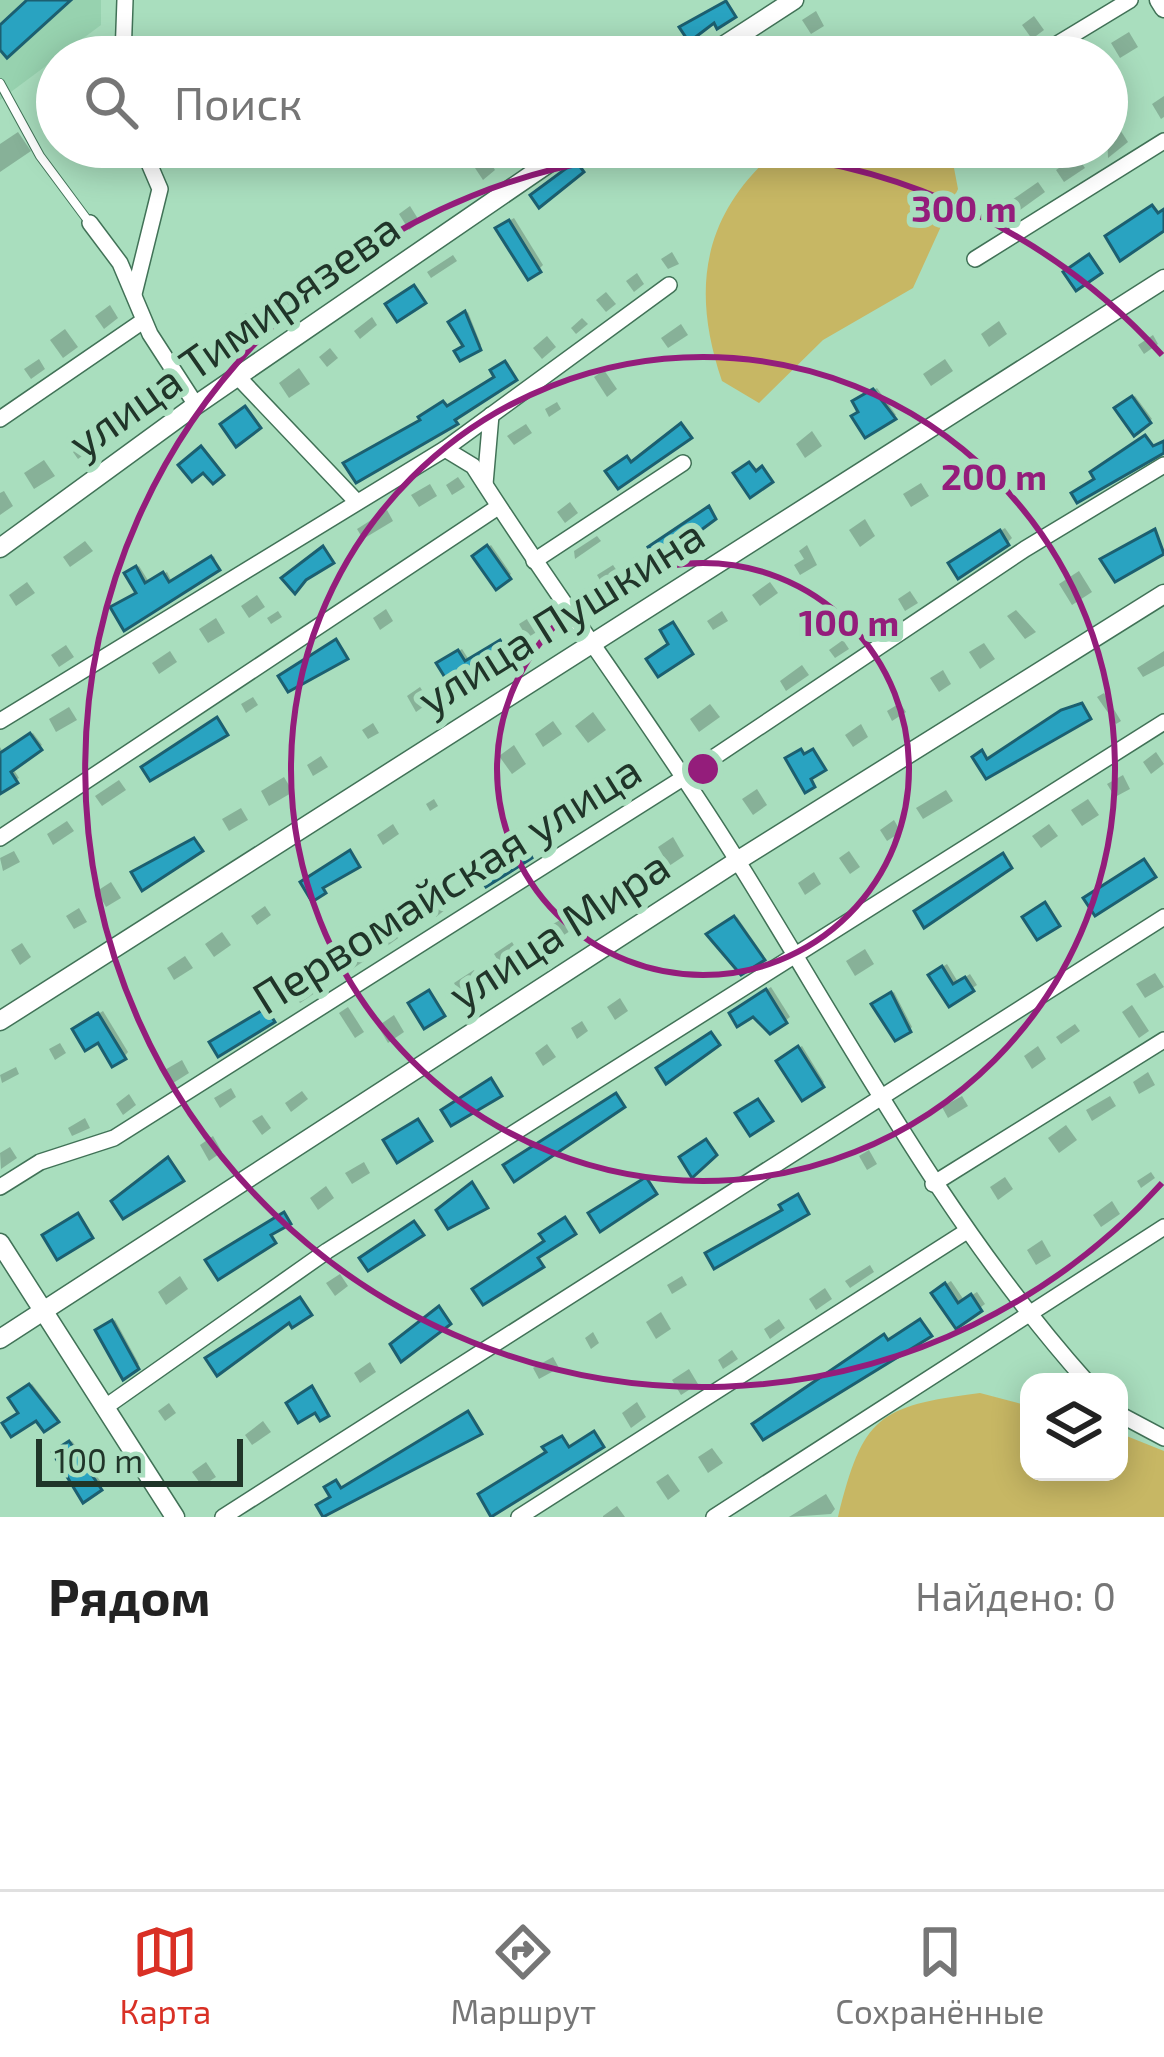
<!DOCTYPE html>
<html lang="ru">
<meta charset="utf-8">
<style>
body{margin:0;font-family:"Exo 2",sans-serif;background:#f2f2f2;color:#222}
.controls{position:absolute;right:36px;bottom:36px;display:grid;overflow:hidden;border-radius:24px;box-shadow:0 6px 30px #0003}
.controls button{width:108px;height:108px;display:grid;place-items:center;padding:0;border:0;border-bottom:3px solid #e0e0e0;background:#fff;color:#222;font:60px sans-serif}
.scale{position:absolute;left:36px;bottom:30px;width:207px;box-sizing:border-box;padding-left:12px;border:6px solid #203529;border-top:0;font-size:33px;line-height:42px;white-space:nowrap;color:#203529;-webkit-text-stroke:9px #a9debe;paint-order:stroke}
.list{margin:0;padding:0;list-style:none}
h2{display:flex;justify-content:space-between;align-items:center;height:156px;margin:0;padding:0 48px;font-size:51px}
h2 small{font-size:39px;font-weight:400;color:#767676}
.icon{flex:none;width:66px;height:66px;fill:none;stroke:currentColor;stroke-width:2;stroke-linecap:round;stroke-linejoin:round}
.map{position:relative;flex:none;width:1164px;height:1517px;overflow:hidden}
.search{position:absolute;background:#fff;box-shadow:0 6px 30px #0003;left:36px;right:36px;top:36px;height:132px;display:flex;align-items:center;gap:30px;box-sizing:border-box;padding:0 42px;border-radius:66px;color:#767676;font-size:45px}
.sheet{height:372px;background:#fff}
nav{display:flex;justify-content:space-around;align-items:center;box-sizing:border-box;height:168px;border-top:3px solid #e0e0e0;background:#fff;font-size:33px;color:#767676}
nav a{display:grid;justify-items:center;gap:6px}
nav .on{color:#d93025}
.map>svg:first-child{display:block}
</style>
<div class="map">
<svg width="1164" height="1517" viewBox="0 0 1164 1517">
<rect width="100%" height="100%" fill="#a9debe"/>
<path fill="#97d2af" d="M0,0H101V25L0,100Z"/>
<g fill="#c7b764">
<path d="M781,147H950L958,189L913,288L823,340L759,403L722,381C690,287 703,212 781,147Z"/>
<path d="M980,1393L1029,1406V1472H1119V1433L1164,1451V1517H838C863,1417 877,1406 980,1393Z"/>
</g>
<g fill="#0003">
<path d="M816,11L824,26L811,34L802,20Z"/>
<path d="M1034,16L1044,30L1032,39L1022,25Z"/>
<path d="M1129,32L1138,47L1120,58L1111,43Z"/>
<path d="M646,41L657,57H634L630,52Z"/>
<path d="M767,44L773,53L768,57H746Z"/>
<path d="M1164,96V117L1161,119L1152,104Z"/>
<path d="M1117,125L1128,142L1108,158L1107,132Z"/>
<path d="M18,132L31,151L0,172V144Z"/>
<path d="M609,147H627L630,150L609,165L601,153Z"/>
<path d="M1077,156L1085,168L1064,182L1056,170Z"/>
<path d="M488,159L495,170L483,180L475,168Z"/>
<path d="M1038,182L1045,192L1016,213L1009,202Z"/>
<path d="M410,206L420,222L409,230L399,214Z"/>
<path d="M514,218L543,265L539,269L504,224Z"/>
<path d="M376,233L385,246L374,254L365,241Z"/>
<path d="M672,252L679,264L668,269L661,259Z"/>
<path d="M453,255L457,261L431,278L427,272Z"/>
<path d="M340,256L348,271L337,279L329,263Z"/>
<path d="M637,273L644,284L634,292L626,281Z"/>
<path d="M293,285L304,302L286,315L275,298Z"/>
<path d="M606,292L616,304L606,312L596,300Z"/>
<path d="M110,305L118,318L104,329L95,316Z"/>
<path d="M250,311L264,331L251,340L236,320Z"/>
<path d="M468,312L481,345L479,347L466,346L454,320Z"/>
<path d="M372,317L377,325L360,339L354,331Z"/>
<path d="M582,318L588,324L576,334L571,328Z"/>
<path d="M999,321L1007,334L989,347L981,334Z"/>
<path d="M681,324L688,335L668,348L661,338Z"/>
<path d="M65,329L78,347L63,358L50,340Z"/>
<path d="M1153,335L1158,344L1144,354L1138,345Z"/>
<path d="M547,336L556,347L542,359L533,348Z"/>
<path d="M330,348L338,358L327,367L319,357Z"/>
<path d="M39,359L45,369L31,379L24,369Z"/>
<path d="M945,359L953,371L931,386L923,374Z"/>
<path d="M299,368L310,384L289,398L279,383Z"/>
<path d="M604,370L617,389L607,397L594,377Z"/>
<path d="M163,379L173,392L158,404L148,392Z"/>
<path d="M877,388L896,415L866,434L858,399Z"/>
<path d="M1135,396L1152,419L1134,432L1118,409Z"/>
<path d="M126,402L138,417L123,428L112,414Z"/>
<path d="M557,402L561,409L549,417L545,409Z"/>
<path d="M526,424L532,433L514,445L507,436Z"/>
<path d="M812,431L822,446L805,458L796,444Z"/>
<path d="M89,440L94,447L78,459L73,452Z"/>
<path d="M44,460L55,476L34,489L24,473Z"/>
<path d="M458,477L465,487L452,495L446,485Z"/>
<path d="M921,483L929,496L911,507L903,494Z"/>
<path d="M430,484L437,496L419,507L411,495Z"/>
<path d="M4,491L13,506L0,515V493Z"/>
<path d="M570,502L578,513L565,523L557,512Z"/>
<path d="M387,510L393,521L363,539L357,529Z"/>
<path d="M865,519L875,536L860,547L849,530Z"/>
<path d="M1005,528L1012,538L1007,543L956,559Z"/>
<path d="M597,536L601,541L575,559L574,551Z"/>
<path d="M85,541L93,551L70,567L63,557Z"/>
<path d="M491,545L511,574L496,585L476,556Z"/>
<path d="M807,545L817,565L800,575L794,565L804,559L799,551Z"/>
<path d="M214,556L218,568L125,627L114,608L139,592L131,571L139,566L149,582L167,572L172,582Z"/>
<path d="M613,565L621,577L604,587L597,575Z"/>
<path d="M1079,571L1092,592L1072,605L1059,584Z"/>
<path d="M27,582L35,593L16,606L9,595Z"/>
<path d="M770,582L778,593L760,606L752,595Z"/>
<path d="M910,591L918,603L905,611L898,599Z"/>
<path d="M257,595L265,607L249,618L241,606Z"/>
<path d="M386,609L393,621L380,630L373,618Z"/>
<path d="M1016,610L1036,632L1025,639L1007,616Z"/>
<path d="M278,611L282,617L271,624L267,618Z"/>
<path d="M722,611L728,621L713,630L707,621Z"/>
<path d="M535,614L543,628L527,638L519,624Z"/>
<path d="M879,615L886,624L871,634L865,625Z"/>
<path d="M216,618L225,633L208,643L199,629Z"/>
<path d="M504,640L508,655L455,688L443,661L462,649L469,660Z"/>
<path d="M843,640L849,649L835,658L829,650Z"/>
<path d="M984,643L995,659L980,669L969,652Z"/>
<path d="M66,645L74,657L59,667L51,655Z"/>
<path d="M170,651L177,662L159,674L152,663Z"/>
<path d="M1164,651V666L1143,677L1137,668Z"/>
<path d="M802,665L809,675L786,691L780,681Z"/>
<path d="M943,670L951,684L939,692L930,678Z"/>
<path d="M420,687L430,702L416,712L407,696Z"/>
<path d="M1104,693L1121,721L1116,724L1097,697Z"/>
<path d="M253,697L258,705L246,713L241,704Z"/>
<path d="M900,703L906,712L892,721L887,711Z"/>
<path d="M710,704L720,717L699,732L690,719Z"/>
<path d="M69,707L77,720L56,732L49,719Z"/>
<path d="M593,712L606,730L588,743L575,726Z"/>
<path d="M553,721L562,734L543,747L535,734Z"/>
<path d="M373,723L379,733L368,739L362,730Z"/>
<path d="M861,724L868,737L853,747L845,735Z"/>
<path d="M33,733L42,745L12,767L19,778L0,790V747L4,754Z"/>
<path d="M514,745L526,764L512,774L499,756Z"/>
<path d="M1156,752L1164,764L1151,774L1143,762Z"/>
<path d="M321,756L328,767L313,776L307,765Z"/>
<path d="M1123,775L1130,789L1115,797L1107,784Z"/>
<path d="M284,777L293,792L269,806L261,791Z"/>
<path d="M119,780L126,790L102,806L95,796Z"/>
<path d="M639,780L642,785L624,797L621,792Z"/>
<path d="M757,789L767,805L753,815L742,799Z"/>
<path d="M946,790L953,801L923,819L916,808Z"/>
<path d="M434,799L438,806L430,811L426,804Z"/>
<path d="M1088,799L1099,815L1082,826L1071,810Z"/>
<path d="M241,808L248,820L229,831L222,819Z"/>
<path d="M580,808L587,820L574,829L567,817Z"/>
<path d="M894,820L901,832L887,841L880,830Z"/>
<path d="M67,821L74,831L53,845L47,834Z"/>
<path d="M393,824L399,834L383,845L377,835Z"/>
<path d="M1049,824L1058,836L1041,848L1032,836Z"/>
<path d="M673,837L684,856L669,866L658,847Z"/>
<path d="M14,851L20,862L3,871L0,858Z"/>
<path d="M849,851L860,867L850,874L839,858Z"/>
<path d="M814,872L821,884L805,895L798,883Z"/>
<path d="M111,882L121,898L106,907L97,891Z"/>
<path d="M610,889L617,899L604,908L597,898Z"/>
<path d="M440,890L450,906L436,917L425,901Z"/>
<path d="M265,906L271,915L257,925L251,916Z"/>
<path d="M79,908L87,922L74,929L66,916Z"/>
<path d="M569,915L576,927L561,937L553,924Z"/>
<path d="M737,917L764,956L742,971L710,934Z"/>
<path d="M395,926L401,936L387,946L381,936Z"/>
<path d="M222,932L231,945L214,957L205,944Z"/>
<path d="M512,942L523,960L505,972L494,954Z"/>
<path d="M22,943L31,957L20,965L11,950Z"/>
<path d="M356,949L364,961L345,974L337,962Z"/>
<path d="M865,949L874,964L855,976L846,961Z"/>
<path d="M185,956L193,968L174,980L167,968Z"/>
<path d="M947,964L958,982L970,974L977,985L950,1003L936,971Z"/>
<path d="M474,970L486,991L466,1004L454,983Z"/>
<path d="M1155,973L1164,987L1145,998L1136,984Z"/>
<path d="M311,981L318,991L300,1003L293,993Z"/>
<path d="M771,987L790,1017L785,1021L737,1009Z"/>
<path d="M894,992L912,1027L910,1029L877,1002Z"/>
<path d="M620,998L628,1011L615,1020L607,1007Z"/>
<path d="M1132,1005L1149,1031L1139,1038L1122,1012Z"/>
<path d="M348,1007L364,1032L355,1038L339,1013Z"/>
<path d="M103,1011L128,1052L124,1057L80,1025Z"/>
<path d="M394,1015L404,1032L388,1043L378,1026Z"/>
<path d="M582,1021L588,1031L577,1039L571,1028Z"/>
<path d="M1075,1024L1080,1031L1061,1044L1056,1037Z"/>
<path d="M60,1043L66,1053L55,1060L49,1049Z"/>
<path d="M547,1044L556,1057L543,1066L535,1053Z"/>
<path d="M802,1046L824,1082L822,1084L782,1059Z"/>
<path d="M1038,1046L1046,1059L1032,1069L1024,1056Z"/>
<path d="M182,1060L189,1073L170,1085L163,1071Z"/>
<path d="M16,1067L19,1074L2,1083L0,1075Z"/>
<path d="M1148,1072L1155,1085L1139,1094L1133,1082Z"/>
<path d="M231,1088L236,1097L220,1108L214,1098Z"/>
<path d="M302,1091L308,1099L291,1112L285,1103Z"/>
<path d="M129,1094L136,1105L123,1115L116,1104Z"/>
<path d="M962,1096L968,1106L948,1118L942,1107Z"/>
<path d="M1110,1096L1116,1106L1092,1121L1086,1110Z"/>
<path d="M262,1115L271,1128L262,1135L252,1121Z"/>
<path d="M85,1118L90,1128L72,1136L68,1128Z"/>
<path d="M1066,1125L1077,1140L1059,1153L1048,1138Z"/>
<path d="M213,1136L222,1152L209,1161L200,1145Z"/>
<path d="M10,1147L17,1158L1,1169L0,1153Z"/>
<path d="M869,1150L877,1164L867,1170L859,1156Z"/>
<path d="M364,1162L370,1173L352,1184L345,1173Z"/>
<path d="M1151,1172L1155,1178L1141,1188L1137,1181Z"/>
<path d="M1005,1177L1013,1189L998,1200L990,1187Z"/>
<path d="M326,1186L334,1198L318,1210L310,1198Z"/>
<path d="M1112,1201L1120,1214L1101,1227L1093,1215Z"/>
<path d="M1042,1240L1051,1256L1036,1265L1027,1250Z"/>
<path d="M870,1265L874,1272L850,1288L845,1281Z"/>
<path d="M340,1274L348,1286L335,1296L326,1283Z"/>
<path d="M180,1276L188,1289L166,1305L158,1292Z"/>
<path d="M682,1276L687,1285L672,1294L667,1285Z"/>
<path d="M951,1281L964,1300L977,1292L985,1304L957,1325L940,1288Z"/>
<path d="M825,1288L832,1299L816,1310L809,1299Z"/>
<path d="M661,1312L671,1329L656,1339L646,1322Z"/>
<path d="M779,1319L785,1328L770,1339L764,1329Z"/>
<path d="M115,1320L139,1364L124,1376L101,1328Z"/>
<path d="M593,1332L599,1343L591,1349L585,1338Z"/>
<path d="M732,1350L738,1359L723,1369L718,1360Z"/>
<path d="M553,1357L559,1368L539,1379L533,1368Z"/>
<path d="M370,1362L376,1372L360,1383L354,1373Z"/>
<path d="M689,1369L698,1384L681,1395L672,1380Z"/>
<path d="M32,1384L58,1418L45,1428L37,1417L22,1413L12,1398Z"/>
<path d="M637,1402L646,1417L631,1428L622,1413Z"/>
<path d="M169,1403L176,1413L165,1421L158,1411Z"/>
<path d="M263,1421L271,1432L252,1445L245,1435Z"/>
<path d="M72,1441L103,1485L84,1499L56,1453Z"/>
<path d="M712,1448L723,1463L708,1473L698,1457Z"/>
<path d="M206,1462L216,1477L202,1486L192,1472Z"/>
<path d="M668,1474L680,1491L668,1500L656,1482Z"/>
<path d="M826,1494L835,1509L831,1514L789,1517Z"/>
<path d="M617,1506L625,1517H603V1516Z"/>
</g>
<g fill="#29a3c1" stroke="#1c5f70" stroke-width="3">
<path d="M27,0H71L7,58L0,50V25Z"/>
<path d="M726,1L736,17L717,29L714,23L689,42L679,27Z"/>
<path d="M576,161L584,172L539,208L530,195Z"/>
<path d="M1152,205L1158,213L1164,209V231L1120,261L1105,236Z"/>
<path d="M509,220L541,272L528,280L495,228Z"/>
<path d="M1089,254L1102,273L1076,291L1063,272Z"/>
<path d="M414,285L426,303L397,322L385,304Z"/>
<path d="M465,311L481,350L460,361L454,351L463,346L448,322Z"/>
<path d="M505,361L517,380L455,420L458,424L356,483L343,463L420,420L418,417L443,401L447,406L494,377L490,370Z"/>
<path d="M873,389L896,419L865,438L851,416L858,412L852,401Z"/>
<path d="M1132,396L1151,423L1134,436L1114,408Z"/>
<path d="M245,406L261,428L236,447L220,424Z"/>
<path d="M681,423L692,438L618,489L605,471L627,456L631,462Z"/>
<path d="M1145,435L1153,446L1164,441V453L1077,503L1071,493L1094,479L1090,472Z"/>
<path d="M201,446L224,475L213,484L203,473L192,482L178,465Z"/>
<path d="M749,462L756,471L762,466L773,482L750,498L733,473Z"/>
<path d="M709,506L716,519L658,562L648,547Z"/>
<path d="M1155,529L1164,554L1115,582L1100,559Z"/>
<path d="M1000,530L1009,545L958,579L948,563Z"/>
<path d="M487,545L511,579L496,590L472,556Z"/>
<path d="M323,546L334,563L306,580L295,594L281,578Z"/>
<path d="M211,556L220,570L124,631L110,607L136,593L124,573L136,566L145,583L163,572L169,582Z"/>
<path d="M673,622L693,654L658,677L646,659L668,644L660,630Z"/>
<path d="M336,639L348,659L288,692L278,676Z"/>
<path d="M500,640L510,658L454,692L436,663L458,650L465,661Z"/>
<path d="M1082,703L1091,719L986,779L972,757L982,750L987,759L1061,710Z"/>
<path d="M217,717L228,735L150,781L141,767Z"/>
<path d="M30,733L42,750L11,772L18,783L0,794V753Z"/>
<path d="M801,749L804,754L813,749L826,770L811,779L815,787L805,793L785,758Z"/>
<path d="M194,838L203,851L142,891L131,872Z"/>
<path d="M524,842L532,858L486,887L474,868Z"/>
<path d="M350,850L360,867L323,888L326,893L312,902L300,882Z"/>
<path d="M1003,853L1012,868L924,928L914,911Z"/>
<path d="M1144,859L1156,877L1095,916L1083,898Z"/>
<path d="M1045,902L1060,926L1037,940L1022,917Z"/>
<path d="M734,916L765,960L741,975L706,934Z"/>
<path d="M942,966L953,984L965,977L974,991L949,1007L928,975Z"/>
<path d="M766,989L787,1023L770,1034L753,1017L737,1027L729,1013Z"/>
<path d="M429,990L445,1016L424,1029L408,1003Z"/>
<path d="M891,992L911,1032L895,1041L871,1004Z"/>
<path d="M266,1008L275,1022L218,1057L209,1042Z"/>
<path d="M98,1013L126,1059L112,1067L98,1043L85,1051L72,1029Z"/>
<path d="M711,1032L720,1045L666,1084L656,1068Z"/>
<path d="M798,1046L824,1087L802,1101L776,1061Z"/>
<path d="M491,1078L502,1096L451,1126L441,1110Z"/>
<path d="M616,1093L625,1107L514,1182L503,1165Z"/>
<path d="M758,1099L773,1121L750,1136L735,1113Z"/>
<path d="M418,1119L432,1141L397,1163L383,1140Z"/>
<path d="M706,1139L717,1155L692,1178L679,1157Z"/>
<path d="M168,1157L184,1181L123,1219L111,1201Z"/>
<path d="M646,1177L657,1194L600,1232L588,1213Z"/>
<path d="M472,1182L488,1208L448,1229L436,1210Z"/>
<path d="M798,1194L809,1214L714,1269L705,1253L782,1210L779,1205Z"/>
<path d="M284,1212L291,1224L271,1235L276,1243L218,1280L205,1260Z"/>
<path d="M78,1213L93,1238L57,1260L42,1235Z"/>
<path d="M565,1217L576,1234L538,1258L544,1267L483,1305L472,1289L544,1241L539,1234Z"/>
<path d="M414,1221L424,1235L368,1271L359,1258Z"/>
<path d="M945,1283L958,1303L971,1294L982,1311L956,1329L931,1293Z"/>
<path d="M300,1297L312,1315L292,1328L289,1323L217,1376L205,1358Z"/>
<path d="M439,1306L451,1324L401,1362L390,1344Z"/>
<path d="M920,1319L932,1336L763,1440L752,1424L884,1334L888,1340Z"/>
<path d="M112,1320L139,1369L123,1380L95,1330Z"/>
<path d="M29,1384L59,1422L44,1432L36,1421L11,1437L2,1423L18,1413L8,1398Z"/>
<path d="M312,1386L329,1416L320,1421L315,1413L298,1423L286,1403Z"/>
<path d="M468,1411L482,1434L323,1517L316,1505L330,1497L324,1487L336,1480L341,1488Z"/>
<path d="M594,1431L604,1447L491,1517L478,1494L546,1452L542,1447L562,1436L569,1447Z"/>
<path d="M69,1441L102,1490L83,1503L52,1452Z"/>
</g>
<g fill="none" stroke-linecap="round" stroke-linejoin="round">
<g stroke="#417257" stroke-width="10">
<path id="service" d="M0,83L40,156L89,222"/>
</g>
<g stroke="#417257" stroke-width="18">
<g id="minor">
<path d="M123,57L125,0"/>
<path d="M1036,57L1130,0"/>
<path d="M90,223L120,263L150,334L196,405"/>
<path d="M975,259L1164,141"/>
<path d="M134,294L160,189L142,147"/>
<path d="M239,378L356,501"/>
<path d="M0,419L143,321"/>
<path d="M445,449L473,466C556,597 650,721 732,852C846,1034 944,1222 1087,1382"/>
<path d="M485,484L491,415"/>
<path d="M534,561L683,463"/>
<path d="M0,721L445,449L669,285"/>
<path d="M0,838L498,507"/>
<path d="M933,1184L1164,1040"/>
<path d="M0,1187L40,1162L114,1138L683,778L1025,549L1164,465"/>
<path d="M104,1408L327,1251L1164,722"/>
<path d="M1119,1414L1164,1438"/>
<path d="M223,1517L1164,917"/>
<path d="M519,1517L967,1231"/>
<path d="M714,1517L1164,1227"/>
</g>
</g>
<g stroke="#417257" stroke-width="21">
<g id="tertiary">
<path d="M1159,0L1164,8"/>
<path d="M706,57L794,0"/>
<path d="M0,548L196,405L572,147"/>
<path d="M0,1021L1164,279"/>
<path d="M0,1243L175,1517"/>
<path d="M0,1339L737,861L1164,594"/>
</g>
</g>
<use href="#service" stroke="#fff" stroke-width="8"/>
<use href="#minor" stroke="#fff" stroke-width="15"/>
<use href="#tertiary" stroke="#fff" stroke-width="18"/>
</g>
<g fill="none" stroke="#941d7b" stroke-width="6">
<circle cx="703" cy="769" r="206"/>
<circle cx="703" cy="769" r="412"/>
<path d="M1162 1183A618 618 0 1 1 1162 355"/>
</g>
<g text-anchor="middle" stroke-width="12" stroke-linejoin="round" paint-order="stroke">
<g font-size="45" fill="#203529" stroke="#a9debe">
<text transform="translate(234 335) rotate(-35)" y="16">улица Тимирязева</text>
<text transform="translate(561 617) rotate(-32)" y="16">улица Пушкина</text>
<text transform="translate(447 884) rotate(-32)" y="16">Первомайская улица</text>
<text transform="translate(559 930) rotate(-33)" y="16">улица Мира</text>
</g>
</g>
<circle cx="703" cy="769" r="18" fill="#941d7b" stroke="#a9debe" stroke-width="6"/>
<g font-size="36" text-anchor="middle" font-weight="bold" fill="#941d7b" stroke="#a9debe" stroke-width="12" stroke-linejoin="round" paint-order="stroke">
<text x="964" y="222">300 m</text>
<text x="994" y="490">200 m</text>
<text x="849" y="636">100 m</text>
</g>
</svg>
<div class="controls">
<button><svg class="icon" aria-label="layers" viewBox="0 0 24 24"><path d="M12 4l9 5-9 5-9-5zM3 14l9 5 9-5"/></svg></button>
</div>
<div class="scale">100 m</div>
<div class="search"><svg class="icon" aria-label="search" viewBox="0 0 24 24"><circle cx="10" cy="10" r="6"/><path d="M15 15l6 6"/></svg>Поиск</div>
</div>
<section class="sheet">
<h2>Рядом<small>Найдено: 0</small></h2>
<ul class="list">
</ul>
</section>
<nav>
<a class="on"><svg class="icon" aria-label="map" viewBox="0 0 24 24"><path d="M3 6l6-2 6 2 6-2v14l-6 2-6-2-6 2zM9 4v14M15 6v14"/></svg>Карта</a>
<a><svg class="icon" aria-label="directions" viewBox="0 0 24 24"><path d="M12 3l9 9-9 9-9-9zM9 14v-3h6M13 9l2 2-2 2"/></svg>Маршрут</a>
<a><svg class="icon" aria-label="saved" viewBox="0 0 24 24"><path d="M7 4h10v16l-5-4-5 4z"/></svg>Сохранённые</a>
</nav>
